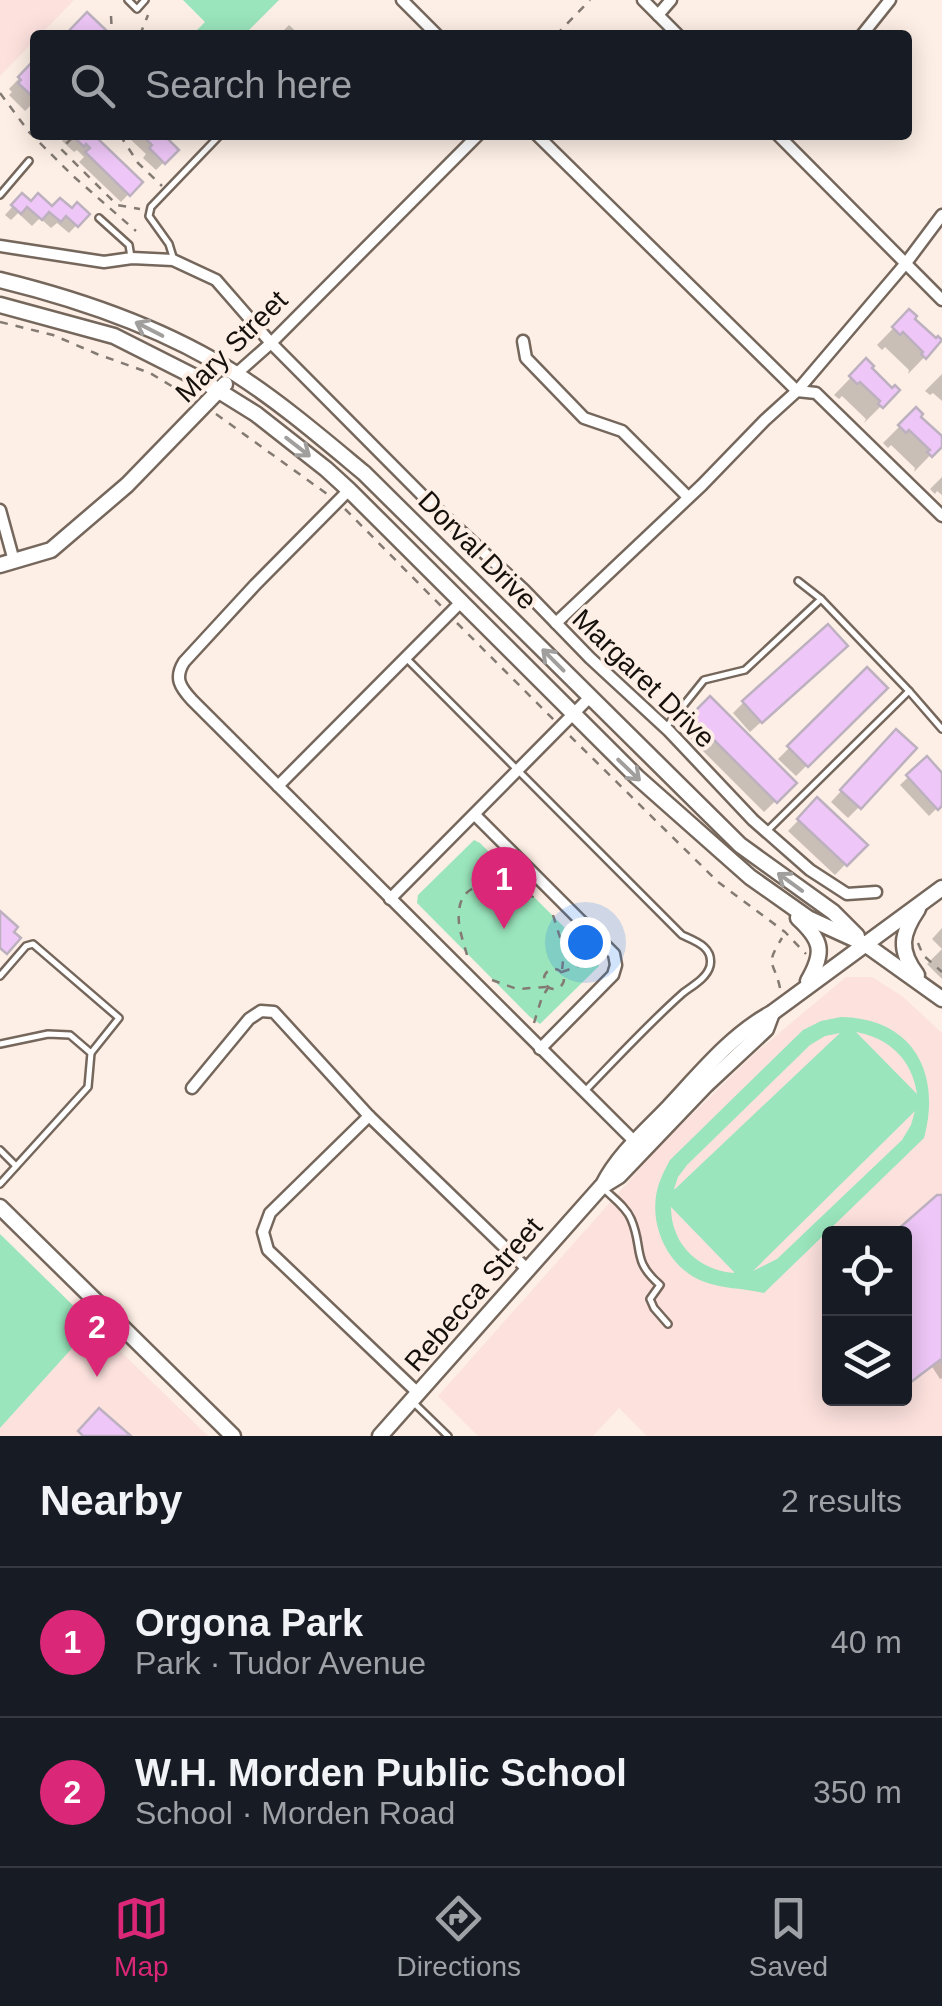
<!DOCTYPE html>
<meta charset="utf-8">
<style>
body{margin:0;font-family:Helvetica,sans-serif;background:#242831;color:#f1f3f6}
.controls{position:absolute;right:30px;bottom:30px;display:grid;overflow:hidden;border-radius:10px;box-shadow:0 5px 25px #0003}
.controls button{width:90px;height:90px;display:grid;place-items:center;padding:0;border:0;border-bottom:2px solid #363941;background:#171b24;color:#f1f3f6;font:50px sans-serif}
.you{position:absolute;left:585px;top:942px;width:35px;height:35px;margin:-25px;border:8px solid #fff;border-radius:50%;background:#1a73e8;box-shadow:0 0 0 15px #1a73e833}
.badge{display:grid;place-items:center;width:65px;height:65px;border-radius:50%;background:#db2777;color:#fff;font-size:32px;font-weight:700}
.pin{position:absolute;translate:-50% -82px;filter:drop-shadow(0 2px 5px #0008)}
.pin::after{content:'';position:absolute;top:52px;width:35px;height:30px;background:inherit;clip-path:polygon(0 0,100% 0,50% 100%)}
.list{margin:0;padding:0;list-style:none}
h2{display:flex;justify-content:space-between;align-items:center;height:130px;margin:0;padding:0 40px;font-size:42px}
h2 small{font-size:32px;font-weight:400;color:#9ea1a6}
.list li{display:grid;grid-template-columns:65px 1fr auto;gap:30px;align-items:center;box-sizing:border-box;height:150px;padding:0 40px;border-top:2px solid #363941}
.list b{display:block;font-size:38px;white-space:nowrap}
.list p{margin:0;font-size:32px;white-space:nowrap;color:#9ea1a6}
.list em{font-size:32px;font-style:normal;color:#9ea1a6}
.icon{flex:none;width:55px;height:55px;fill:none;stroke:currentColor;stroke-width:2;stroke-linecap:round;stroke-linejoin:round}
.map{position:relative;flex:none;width:942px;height:1436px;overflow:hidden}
.search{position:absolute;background:#171b24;box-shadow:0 5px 25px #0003;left:30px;right:30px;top:30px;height:110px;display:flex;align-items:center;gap:25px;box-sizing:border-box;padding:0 35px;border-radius:10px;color:#9ea1a6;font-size:38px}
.sheet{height:430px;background:#171b24}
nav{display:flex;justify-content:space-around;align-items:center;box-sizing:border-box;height:140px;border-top:2px solid #363941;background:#171b24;font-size:28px;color:#9ea1a6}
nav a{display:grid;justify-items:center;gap:5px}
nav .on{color:#db2777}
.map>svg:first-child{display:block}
</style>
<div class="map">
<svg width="942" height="1436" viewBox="0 0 942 1436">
<rect width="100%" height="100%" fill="#fdefe5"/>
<g fill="#fce1dd" fill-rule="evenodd">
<path d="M0,0H74L40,35H35V40L0,76Z"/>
<path d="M846,977H872L902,996L942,1033V1436H647L619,1408L593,1436H478L438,1396L662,1144L753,1055ZM830,1234H904V1398H830Z"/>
<path d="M93,1325L208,1436H0V1428Z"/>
</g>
<g fill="#9ae5bc" fill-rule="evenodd">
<path d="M183,0H279L244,35H192L205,22Z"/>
<path d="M474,840L480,843L592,955L599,966L540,1024L530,1017L417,903L418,895Z"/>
<path d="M841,1017C912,1018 942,1072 924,1138L764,1293C744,1288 721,1289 702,1281C670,1268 651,1230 656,1196C658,1183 664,1171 670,1160L803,1030L821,1021ZM856,1032C889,1038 912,1059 917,1094ZM840,1033L675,1189H674L678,1177L687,1165L810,1045L825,1036ZM915,1111L911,1125L902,1140L777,1259L753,1271ZM671,1207L734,1272V1273C698,1270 671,1244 671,1207Z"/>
<path d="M0,1234L93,1325L0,1428Z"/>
</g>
<g fill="#0003">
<path d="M289,25L300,35H279Z"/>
<path d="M35,62V101L25,111L9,95L12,92L9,89Z"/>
<path d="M68,135H94L92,137L140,182L121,202L79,162L84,157L77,150L74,152L62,141Z"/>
<path d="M126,135H156L176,150L156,170L143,158L146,154Z"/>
<path d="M22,196L30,204L87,214L69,233L57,223L51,228L40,218L32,226L18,213L11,220L5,215Z"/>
<path d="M909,312L911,319L940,341L908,374L909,370L885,347L882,350L877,345Z"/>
<path d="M866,362L868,368L892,391L897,390L864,423L866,419L842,396L839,399L834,395Z"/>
<path d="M942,374V401L933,393L930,395L925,391Z"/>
<path d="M916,410L918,417L942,439V443L914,472L915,468L891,445L888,448L883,443Z"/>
<path d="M942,477V495L937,491L935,494L930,489Z"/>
<path d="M834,657L750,732L733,713L744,702Z"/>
<path d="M867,670L885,688L796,776L778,759Z"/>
<path d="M710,700L794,783L764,812L681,729Z"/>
<path d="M885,743L859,807L848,818L831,802Z"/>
<path d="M926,760L942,776V803L929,816L900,785Z"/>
<path d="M817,801L864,845L835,875L788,831Z"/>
<path d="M942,928V949L932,939Z"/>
<path d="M942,949V979L927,964Z"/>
<path d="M938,1198H942V1378L940,1379L931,1365L904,1387V1234H897Z"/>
</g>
<g fill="#eec6f7" stroke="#bdb1c0" stroke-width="2.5">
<path d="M87,12L107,31L103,35H65Z"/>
<path d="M35,59V99L18,83L21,80L18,77Z"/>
<path d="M72,135H98L96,137L143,182L130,196L85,152L90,148L86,144L84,147Z"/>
<path d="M142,135H164L179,150L165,164L149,148L152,145Z"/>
<path d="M22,193L31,201L38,193L52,206L60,198L72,208L77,202L90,214L78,227L66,216L61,222L49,212L42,220L27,207L21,214L11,205Z"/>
<path d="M909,309L917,316L915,319L936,338L938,336L942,340L926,359L921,354L923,352L903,332L900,335L892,327Z"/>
<path d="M866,358L874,366L872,368L892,388L895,385L900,390L883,408L878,404L880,401L860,382L857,384L849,376Z"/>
<path d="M916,407L923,414L921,417L942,436V447L932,457L927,452L930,450L909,430L906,433L898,425Z"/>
<path d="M828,624L848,646L762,723L742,701Z"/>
<path d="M867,667L888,688L808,767L787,746Z"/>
<path d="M710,696L797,783L777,803L690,716Z"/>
<path d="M896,729L917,748L861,809L840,790Z"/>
<path d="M927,756L942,773V806L938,810L906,775Z"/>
<path d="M817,797L868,845L847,866L797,819Z"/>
<path d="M0,911L18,927L14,932L21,938L7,954L0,948Z"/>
<path d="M937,1195H942V1363L940,1360L911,1382L904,1375V1252L910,1247L904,1240V1234H899L897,1230Z"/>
<path d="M99,1408L131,1436H83L78,1431Z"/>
</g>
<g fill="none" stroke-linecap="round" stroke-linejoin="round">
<g stroke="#75675c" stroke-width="10">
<g id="lane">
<path d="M128,0L137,9L145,0"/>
<path d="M0,195L29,161"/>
<path d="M99,218L129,245L131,257"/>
<path d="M173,257L169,244L149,216L151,207L220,135"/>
<path d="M798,581L821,599"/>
<path d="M406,658L682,935C695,941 714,947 710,966C707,978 692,986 683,993C648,1024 616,1059 584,1092"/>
<path d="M667,726L704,680L745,670L821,599L909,691L942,729"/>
<path d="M767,831L909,691"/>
<path d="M0,976L26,946L33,944L119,1018L91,1053"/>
<path d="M0,1044L48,1034L70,1035L91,1053L88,1087L0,1184"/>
<path d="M0,1150L16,1166"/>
<path d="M604,1189C613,1198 626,1207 631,1219C644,1249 631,1260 660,1285L650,1299L654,1308L668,1324"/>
<path d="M414,1403L448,1436"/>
</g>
</g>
<g stroke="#75675c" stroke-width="15">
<g id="street">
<path d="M402,0L437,35"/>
<path d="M643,0L678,35"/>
<path d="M658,15L671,0"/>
<path d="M862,35L890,0"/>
<path d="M537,135L797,391L816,393L942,516"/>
<path d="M778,135L942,300"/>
<path d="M0,246L104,262L132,258L173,260L216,280L271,343L423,496L524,590L590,658L669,731L753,820L810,870L847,894L876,892"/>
<path d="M523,341L526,358L584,418L622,431L688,497"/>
<path d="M236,374L271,343L478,135"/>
<path d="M349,490L255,585L184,662C174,678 180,687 192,700L635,1142"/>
<path d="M0,510L14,561"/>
<path d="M556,623L702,485L765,420L797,391L906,263L942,215"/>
<path d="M278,786L461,602"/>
<path d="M475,815L614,954L616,965L613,975L540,1049"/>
<path d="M390,899L590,697"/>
<path d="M192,1088L249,1019L261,1011L274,1012L369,1116L527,1269"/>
<path d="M369,1116L270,1213L263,1232L268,1250L419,1394"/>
</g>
</g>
<g stroke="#75675c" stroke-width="19">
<g id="secondary">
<path d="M0,280C82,300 164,328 236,374C281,403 323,439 364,473L740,845L833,912L857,936"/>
<path d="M0,305L114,336L203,381L256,414L326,469L349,490L637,777L750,877L808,918L865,944L942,999"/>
<path d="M0,565L51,550L127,485L225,384"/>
<path d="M798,918C822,940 825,952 808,981"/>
<path d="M917,975C898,950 901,934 918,909"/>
<path d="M603,1185C618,1155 645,1132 668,1108C700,1074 731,1035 772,1013L942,888"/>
<path d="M0,1207L233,1436"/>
<path d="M380,1436L601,1187L619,1176L706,1085L766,1029L772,1013"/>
</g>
</g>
<g stroke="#837a73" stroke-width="2.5" stroke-dasharray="8 8" stroke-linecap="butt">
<path d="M111,16L112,35"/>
<path d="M140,35L148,15"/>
<path d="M556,35L590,0"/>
<path d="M0,93L29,132L73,176L136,231"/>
<path d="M120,135L138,163L162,186"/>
<path d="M72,138L61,149L117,205L140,209"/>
<path d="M0,322L53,335L97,354L150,373L193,399"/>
<path d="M216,414L327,494"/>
<path d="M345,509L441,606"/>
<path d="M457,623L554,720"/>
<path d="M570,736L718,882L785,932L806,954"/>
<path d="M553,915L564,950L562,971"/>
<path d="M918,943L923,955L942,972"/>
<path d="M467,955C464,944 460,933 459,923C454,870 508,883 537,899"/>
<circle cx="554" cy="979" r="10"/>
<path d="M562,972L597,959L605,964"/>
<path d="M492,980L517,989L547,987"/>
<path d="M780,988C774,960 764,967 782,938"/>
<path d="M534,1023L542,997L548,988"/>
</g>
<use href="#lane" stroke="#fff" stroke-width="5"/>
<use href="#street" stroke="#fff" stroke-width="10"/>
<use href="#secondary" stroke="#fff" stroke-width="14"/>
</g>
<defs><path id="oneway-shaft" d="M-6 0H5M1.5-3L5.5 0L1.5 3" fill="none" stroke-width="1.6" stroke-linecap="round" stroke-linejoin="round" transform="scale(2.5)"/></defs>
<g stroke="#a19f9e">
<use href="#oneway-shaft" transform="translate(149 329) rotate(-153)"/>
<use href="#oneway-shaft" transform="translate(298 447) rotate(38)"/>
<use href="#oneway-shaft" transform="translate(553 660) rotate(-135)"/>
<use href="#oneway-shaft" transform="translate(629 770) rotate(44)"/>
<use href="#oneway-shaft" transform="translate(790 882) rotate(-144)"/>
</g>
<g text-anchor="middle" stroke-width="8" stroke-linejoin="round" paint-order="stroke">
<g font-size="28" fill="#15100c" stroke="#fdefe5">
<text transform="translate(231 346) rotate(-45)" y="10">Mary Street</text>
<text transform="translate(478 550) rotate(45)" y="10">Dorval Drive</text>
<text transform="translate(644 678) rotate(44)" y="10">Margaret Drive</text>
<text transform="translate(473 1294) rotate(-49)" y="10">Rebecca Street</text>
</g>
</g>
</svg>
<div class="controls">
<button><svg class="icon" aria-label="locate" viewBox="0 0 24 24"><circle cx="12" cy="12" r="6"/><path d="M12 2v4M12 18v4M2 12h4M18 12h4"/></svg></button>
<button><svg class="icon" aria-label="layers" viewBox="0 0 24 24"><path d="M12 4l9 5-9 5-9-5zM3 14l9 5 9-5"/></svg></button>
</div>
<div class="you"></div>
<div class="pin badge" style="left:504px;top:929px">1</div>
<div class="pin badge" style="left:97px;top:1377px">2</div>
<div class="search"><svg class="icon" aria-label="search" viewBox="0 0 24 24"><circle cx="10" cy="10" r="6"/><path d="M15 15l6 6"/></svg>Search here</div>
</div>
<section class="sheet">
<h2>Nearby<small>2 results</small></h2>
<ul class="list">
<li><span class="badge">1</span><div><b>Orgona Park</b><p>Park · Tudor Avenue</p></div><em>40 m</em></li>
<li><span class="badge">2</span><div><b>W.H. Morden Public School</b><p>School · Morden Road</p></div><em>350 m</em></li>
</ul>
</section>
<nav>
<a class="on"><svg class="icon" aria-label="map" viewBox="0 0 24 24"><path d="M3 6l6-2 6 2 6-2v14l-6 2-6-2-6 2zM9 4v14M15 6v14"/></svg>Map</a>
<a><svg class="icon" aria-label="directions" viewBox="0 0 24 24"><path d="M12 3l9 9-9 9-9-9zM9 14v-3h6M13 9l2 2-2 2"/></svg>Directions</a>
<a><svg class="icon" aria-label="saved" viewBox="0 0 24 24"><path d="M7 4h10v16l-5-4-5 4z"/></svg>Saved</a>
</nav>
